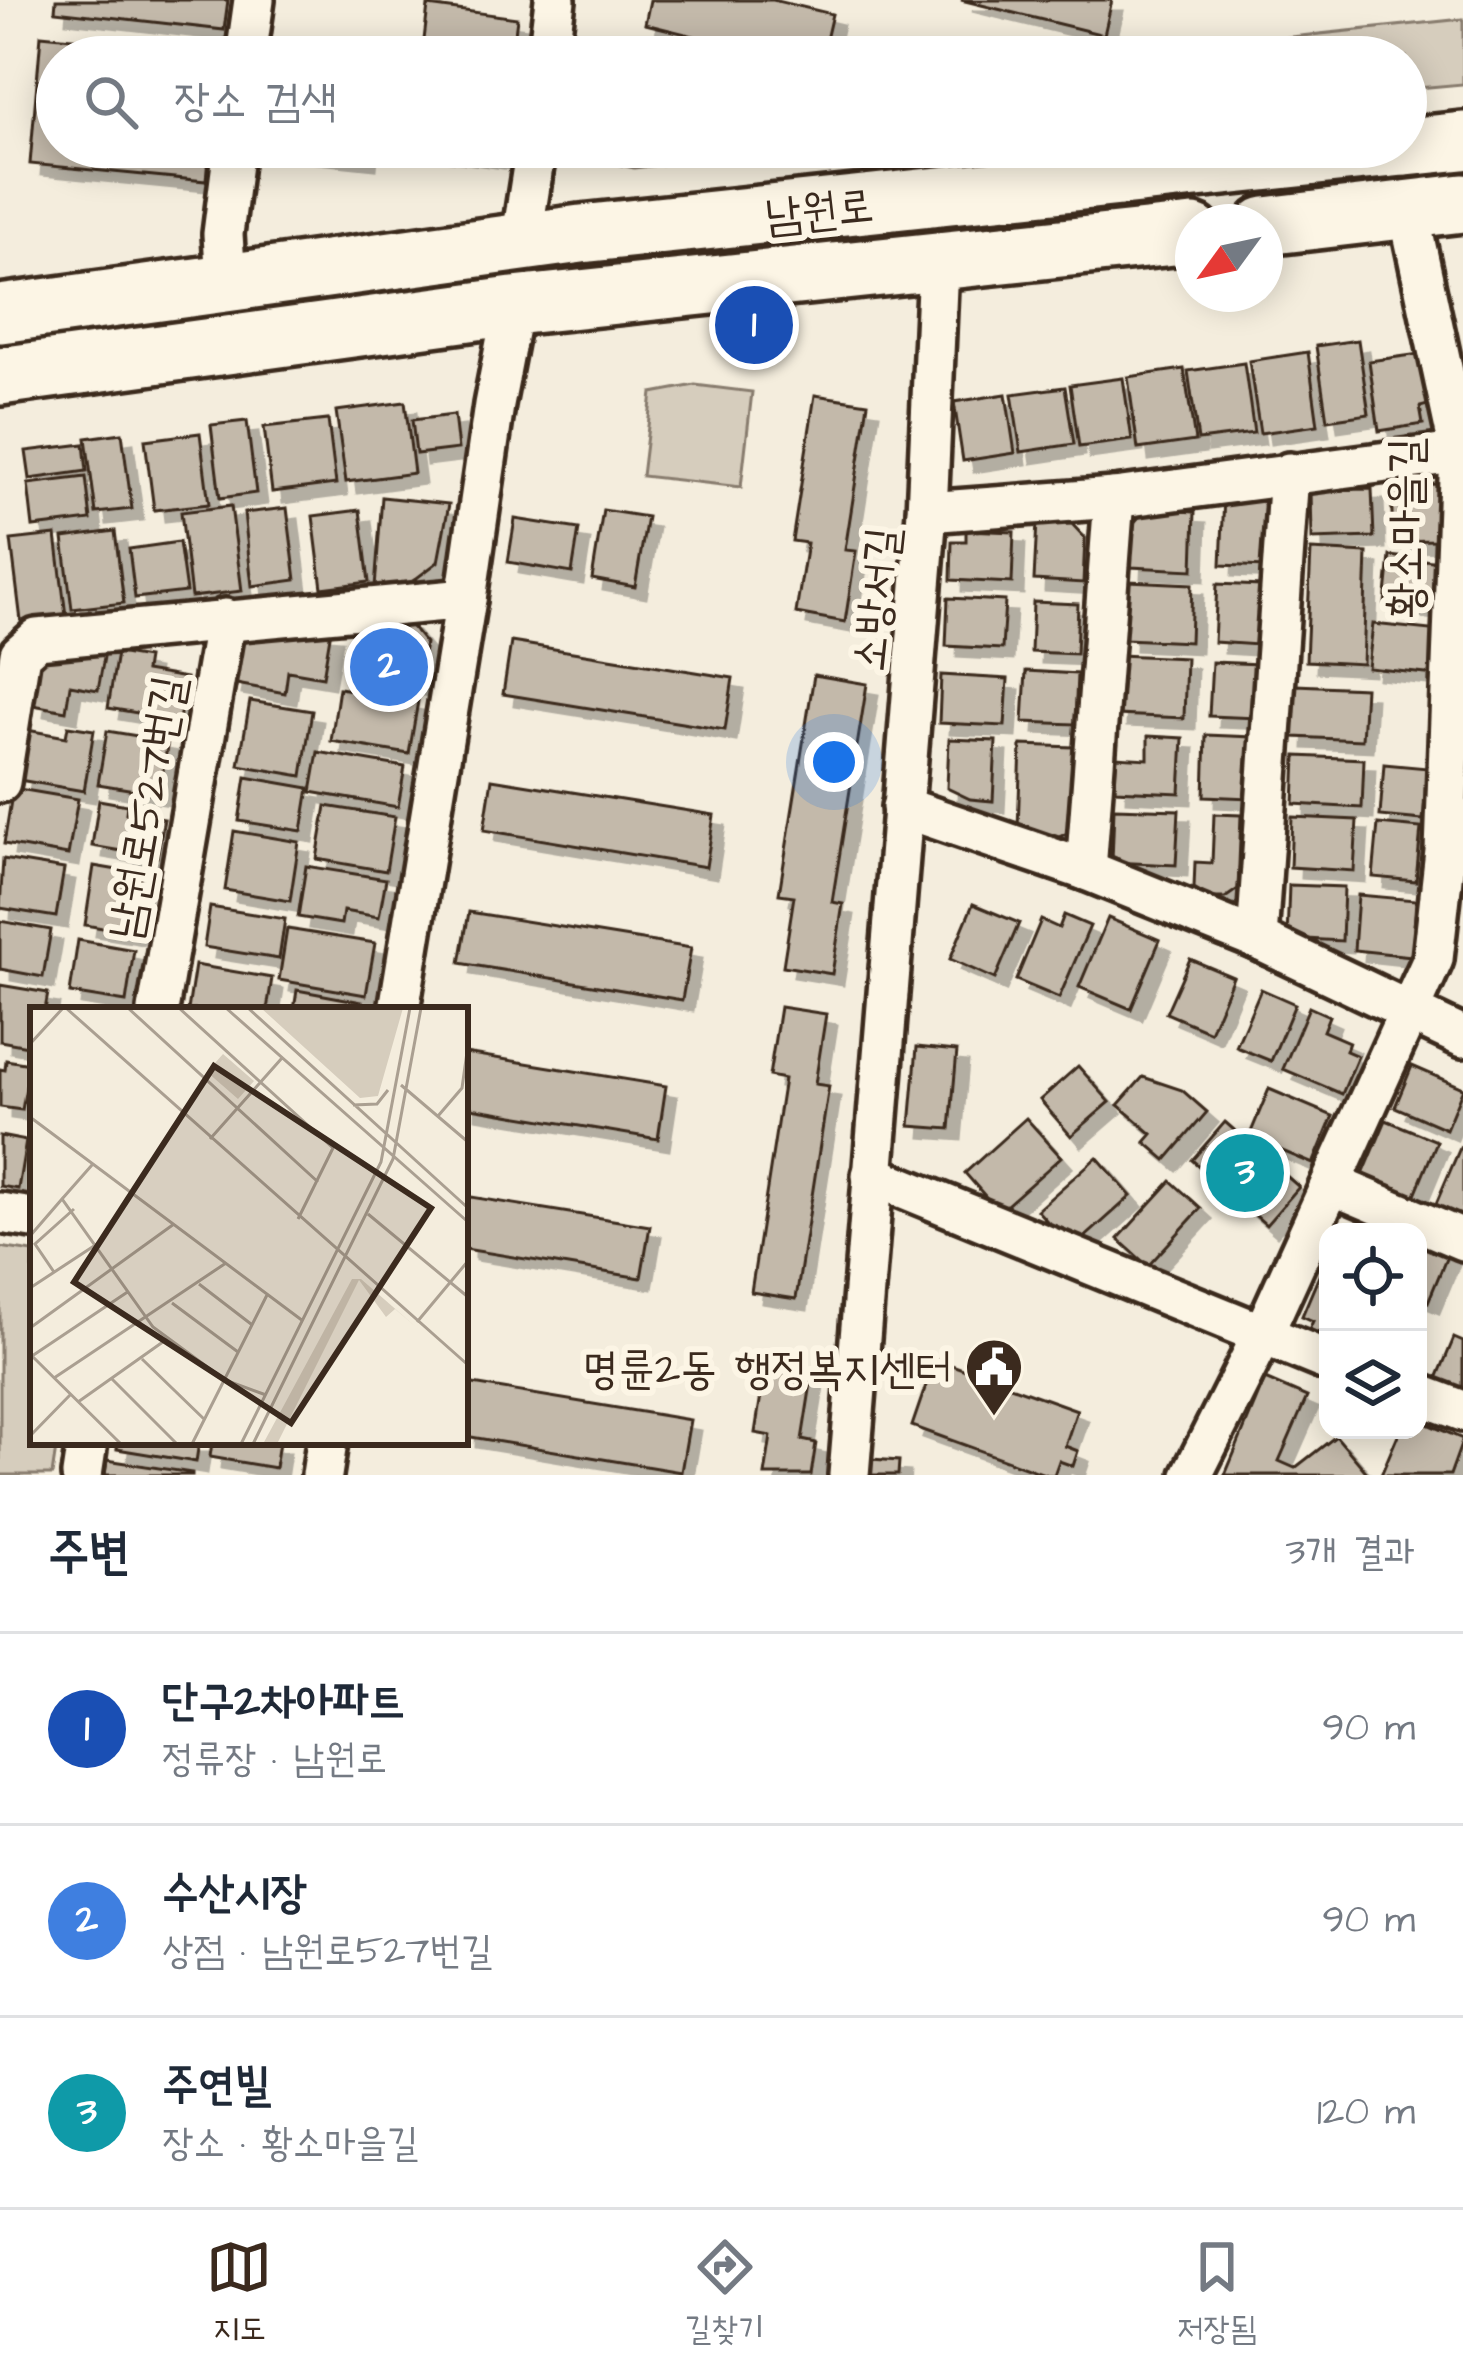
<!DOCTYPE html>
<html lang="ko">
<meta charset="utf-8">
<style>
body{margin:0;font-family:"Architects Daughter","Poor Story",sans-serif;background:#f2f2f3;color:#1f2937}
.controls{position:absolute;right:36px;bottom:36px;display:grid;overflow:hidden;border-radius:24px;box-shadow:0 6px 30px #0003}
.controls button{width:108px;height:108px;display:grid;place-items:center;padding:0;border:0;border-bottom:3px solid #e0e1e3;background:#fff;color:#1f2937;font:60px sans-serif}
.compass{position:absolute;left:1175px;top:204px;width:108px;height:108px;border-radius:50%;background:#fff;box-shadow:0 6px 30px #0003;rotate:237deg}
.you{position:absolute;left:834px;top:762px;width:42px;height:42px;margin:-30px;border:9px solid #fff;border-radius:50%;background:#1a73e8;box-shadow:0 0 0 18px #1a73e833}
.badge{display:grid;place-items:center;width:78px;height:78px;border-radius:50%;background:#3b2a1e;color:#fff;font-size:39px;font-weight:700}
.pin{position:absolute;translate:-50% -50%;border:6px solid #fff;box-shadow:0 3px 12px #0006}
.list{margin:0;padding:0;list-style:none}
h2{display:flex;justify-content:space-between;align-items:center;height:156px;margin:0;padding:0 48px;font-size:51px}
h2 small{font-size:39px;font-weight:400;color:#747a83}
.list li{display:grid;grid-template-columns:78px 1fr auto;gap:36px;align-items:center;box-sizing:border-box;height:192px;padding:0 48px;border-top:3px solid #e0e1e3}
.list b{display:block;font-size:45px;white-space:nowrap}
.list p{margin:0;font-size:39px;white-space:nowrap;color:#747a83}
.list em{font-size:39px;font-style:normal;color:#747a83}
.icon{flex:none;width:66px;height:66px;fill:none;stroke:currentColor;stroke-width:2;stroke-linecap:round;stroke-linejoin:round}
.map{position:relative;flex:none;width:1463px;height:1475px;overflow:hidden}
.search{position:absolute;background:#fff;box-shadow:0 6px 30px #0003;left:36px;right:36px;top:36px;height:132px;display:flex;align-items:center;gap:30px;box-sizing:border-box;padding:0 42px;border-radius:66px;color:#747a83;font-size:45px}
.sheet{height:732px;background:#fff}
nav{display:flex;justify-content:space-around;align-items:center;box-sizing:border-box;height:168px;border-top:3px solid #e0e1e3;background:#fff;font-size:33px;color:#747a83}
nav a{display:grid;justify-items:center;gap:6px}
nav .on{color:#3b2a1e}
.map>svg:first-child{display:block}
</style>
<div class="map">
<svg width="1463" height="1475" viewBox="0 0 1463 1475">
<defs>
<filter id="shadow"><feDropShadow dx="11" dy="11" stdDeviation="0" flood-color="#0004"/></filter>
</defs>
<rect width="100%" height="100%" fill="#f4eddd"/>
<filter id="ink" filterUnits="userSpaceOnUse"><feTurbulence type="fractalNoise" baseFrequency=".00833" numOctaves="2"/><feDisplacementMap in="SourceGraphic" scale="24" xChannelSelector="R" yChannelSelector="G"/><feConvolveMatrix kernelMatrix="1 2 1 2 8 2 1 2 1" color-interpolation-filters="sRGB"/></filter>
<g filter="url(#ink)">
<g fill="#d6cdbd" stroke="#887c6e" stroke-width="3">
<path d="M1463,19V84L1406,89V57H1101Z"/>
<path d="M577,147H809L634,168L584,157Z"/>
<path d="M695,385L752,392L741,487L642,476L652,393Z"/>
<path d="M0,1247L33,1252V1442H57L52,1475H0Z"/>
</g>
<g fill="#c3b9aa" stroke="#3b2a1e" stroke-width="3" filter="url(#shadow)">
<path d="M56,0H228L224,30L55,11Z"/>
<path d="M650,0H773L832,14L822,57H779L645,24Z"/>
<path d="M961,0H1112L1104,35Z"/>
<path d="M428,6L517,18L512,57H422Z"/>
<path d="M41,35L217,52V57H57V147H209L206,181L30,164Z"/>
<path d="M259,147H366L365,158Z"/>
<path d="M418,147H501L500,158Z"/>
<path d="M1358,340L1369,414L1327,420L1316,346Z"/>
<path d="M1308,352L1318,425L1260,433L1249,361Z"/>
<path d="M1420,354L1428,405L1420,407L1423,424L1379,431L1369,361Z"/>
<path d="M1244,363L1254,433L1198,440L1188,371Z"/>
<path d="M1184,369L1195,441L1138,449L1128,377Z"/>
<path d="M1123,378L1132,440L1079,447L1070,385Z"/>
<path d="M1065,387L1074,444L1021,452L1012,394Z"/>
<path d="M1006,394L1015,453L963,461L954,402Z"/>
<path d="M815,395L868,403L845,550L856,551L845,622L796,613L807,543L792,541Z"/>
<path d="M405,402L414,473L346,482L336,411Z"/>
<path d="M454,415L458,449L416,454L412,420Z"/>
<path d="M328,420L336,484L272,492L264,427Z"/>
<path d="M247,421L256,493L220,498L211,425Z"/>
<path d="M122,433L132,509L96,513L86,438Z"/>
<path d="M200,433L209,504L154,510L145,440Z"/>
<path d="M84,444L87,471L30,479L26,451Z"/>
<path d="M86,477L91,520L33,527L28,484Z"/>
<path d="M1436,484L1437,540L1393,541L1391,485Z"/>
<path d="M1372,489L1374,537L1312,539L1311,490Z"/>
<path d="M1224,496L1260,498L1268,510L1265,567L1221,565Z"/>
<path d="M382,497L449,504L438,562L401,590L375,587Z"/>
<path d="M231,506L242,591L191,597L181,512Z"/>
<path d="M287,508L296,580L252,586L244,513Z"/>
<path d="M1146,509L1195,512L1193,570L1130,567L1132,525Z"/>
<path d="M360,510L369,582L322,588L313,516Z"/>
<path d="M603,510L647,517L635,587L592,579Z"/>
<path d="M515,519L579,529L572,573L508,562Z"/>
<path d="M1037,522L1072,524L1085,538L1083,583L1034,580Z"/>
<path d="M966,530L1014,532L1012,583L951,580L952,541H966Z"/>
<path d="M115,531L124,603L72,609L63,538Z"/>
<path d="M56,535L66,616L21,621L11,540Z"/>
<path d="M179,542L186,592L135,598L129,549Z"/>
<path d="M1311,550L1367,553L1363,664L1306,661Z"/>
<path d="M1390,556L1441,562L1436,609L1385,604Z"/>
<path d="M1128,581L1192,584L1190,642L1125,639Z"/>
<path d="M1217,584L1261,586L1258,645L1214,642Z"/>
<path d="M948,598L1005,601L1002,649L946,646Z"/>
<path d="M1033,602L1078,604L1076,654L1031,652Z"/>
<path d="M380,617L407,621L425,643L418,685L346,673L352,635Z"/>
<path d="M1373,624L1440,631L1436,675L1368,668Z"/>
<path d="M274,625L331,630L323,677L288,671L285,693L231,683L237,643Z"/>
<path d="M511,642L733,678L725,730L503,694Z"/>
<path d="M106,646L98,690L70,685L66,711L33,705L41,655Z"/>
<path d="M117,653L147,658L145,671L186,678L179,720L108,708Z"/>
<path d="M1118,655L1186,658L1184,718L1116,715Z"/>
<path d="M1212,662L1260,664L1258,718L1209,716Z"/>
<path d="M1026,671L1077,674L1075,724L1023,722Z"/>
<path d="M814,675L867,684L832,902L843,904L832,974L783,966L794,896L779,894Z"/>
<path d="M941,675L1008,679L1005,726L939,723Z"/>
<path d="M1295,685L1365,688L1362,740L1293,737Z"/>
<path d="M339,688L418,701L409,754L331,741Z"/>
<path d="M250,701L312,711L302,776L239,765Z"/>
<path d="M68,726L94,730L84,791L19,780L27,730L66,737Z"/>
<path d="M107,731L168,741L159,794L98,784Z"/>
<path d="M1206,735L1253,737L1250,798L1204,796Z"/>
<path d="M1148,736L1183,738L1180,793L1115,790L1116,757L1148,759Z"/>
<path d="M949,739L996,741L993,801L970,799L947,788Z"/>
<path d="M1021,745L1073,747L1069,832L1045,844L1018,829Z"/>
<path d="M318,752L405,767L398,807L311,792Z"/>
<path d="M1296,756L1364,759L1362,808L1294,804Z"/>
<path d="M1384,764L1428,768L1423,820L1380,816Z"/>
<path d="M246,777L309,788L302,831L239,821Z"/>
<path d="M492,779L714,815L706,867L484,830Z"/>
<path d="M13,788L78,799L68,855L4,844Z"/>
<path d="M99,800L127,805L126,813L164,819L157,857L92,846Z"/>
<path d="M326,806L395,817L386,871L317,859Z"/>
<path d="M1114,808L1179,810L1176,865L1112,862Z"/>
<path d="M1214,814L1241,815L1238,889L1225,898H1211L1194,888L1195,862L1212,863Z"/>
<path d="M1292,817L1357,820L1354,871L1290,867Z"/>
<path d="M1378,824L1421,828L1416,881L1373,877Z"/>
<path d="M234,831L299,842L290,901L225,890Z"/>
<path d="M3,859L64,869L56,917L0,908Z"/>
<path d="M94,866L141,874L132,933L85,925Z"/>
<path d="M306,866L386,879L379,917L343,911L341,924L298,917Z"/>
<path d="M1289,885L1344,887L1342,941L1287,938Z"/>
<path d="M1358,895L1416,900L1412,956L1354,950Z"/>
<path d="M973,904L1019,923L995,979L950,959Z"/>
<path d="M210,907L285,919L279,959L204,947Z"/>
<path d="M469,912L691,948L682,1000L460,963Z"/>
<path d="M1064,915L1090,926L1059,998L1016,980L1041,920L1059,928Z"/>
<path d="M1108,918L1160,940L1131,1009L1079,987Z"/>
<path d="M0,921L51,930L43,977L0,969Z"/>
<path d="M287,929L375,943L366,995L279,980Z"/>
<path d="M78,940L134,950L126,1002L70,993Z"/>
<path d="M1190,959L1233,977L1210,1032L1166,1013Z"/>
<path d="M195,965L272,978L267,1010H188Z"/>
<path d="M0,985L48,993L45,1010H33V1047L0,1041Z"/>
<path d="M1261,989L1295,1004L1271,1061L1236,1047Z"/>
<path d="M297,990L362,1002L361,1010H294Z"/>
<path d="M780,1007L826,1014L815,1084L829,1086L796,1299L751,1292L784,1079L769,1076Z"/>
<path d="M1309,1007L1329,1016L1323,1031L1349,1042L1346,1051L1358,1056L1342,1094L1283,1069Z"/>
<path d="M917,1047L957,1051L950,1129L910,1126Z"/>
<path d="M465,1053L666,1086L658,1139L465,1107Z"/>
<path d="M6,1060L30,1064L22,1110L0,1107V1069L5,1070Z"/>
<path d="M1078,1066L1110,1102L1071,1136L1040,1100Z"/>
<path d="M1412,1066L1463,1088L1446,1129L1395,1107Z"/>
<path d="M1143,1077L1182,1090L1207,1112L1166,1160L1145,1142L1152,1134L1118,1105Z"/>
<path d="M1269,1089L1333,1116L1313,1164L1249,1137Z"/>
<path d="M1026,1118L1061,1157L999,1212L965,1173Z"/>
<path d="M1386,1120L1437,1141L1413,1199L1362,1177Z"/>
<path d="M1225,1122L1299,1187L1266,1225L1192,1160Z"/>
<path d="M0,1136L26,1141L18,1189L0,1186Z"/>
<path d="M1460,1148L1463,1150V1227L1432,1213Z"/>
<path d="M1097,1157L1131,1196L1072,1249L1037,1210Z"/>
<path d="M1171,1181L1201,1208L1148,1266L1118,1239Z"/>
<path d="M465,1196L650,1226L641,1278L465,1249Z"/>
<path d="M1418,1235L1450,1249L1428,1302L1418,1298Z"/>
<path d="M1324,1264L1328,1266V1348L1305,1338L1313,1321L1302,1316Z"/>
<path d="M1454,1338L1463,1342V1392L1436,1381Z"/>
<path d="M935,1359L1077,1410L1065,1446L1078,1451L1073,1466L1059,1461L1054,1475H1047L912,1426Z"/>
<path d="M766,1363L813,1371L802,1440L816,1443L811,1475H765L771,1436L755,1433Z"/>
<path d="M1265,1379L1307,1397L1279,1461L1295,1468L1336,1436L1369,1475H1225Z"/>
<path d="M467,1383L690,1420L681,1472L465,1436Z"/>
<path d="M1418,1420L1463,1439L1450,1475H1381L1400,1430H1418Z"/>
<path d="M118,1442H199L196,1462L117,1449Z"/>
<path d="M212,1442H279L275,1468L210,1457Z"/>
<path d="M856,1458L899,1461L898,1475H855Z"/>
<path d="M107,1460L192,1473V1475H105Z"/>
</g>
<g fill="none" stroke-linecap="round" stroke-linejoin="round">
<g stroke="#3b2a1e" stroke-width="48">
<g id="street">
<path d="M246,57L254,0"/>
<path d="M548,57L555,0"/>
<path d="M521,243L536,147"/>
<path d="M226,283L223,234L234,147"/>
<path d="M927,512L1114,498L1463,452"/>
<path d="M0,782L20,654L37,639L466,599"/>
<path d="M902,807L1086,870L1257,939L1463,1037"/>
<path d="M1086,870L1114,498"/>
<path d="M1257,939L1289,473"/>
<path d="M158,1010L225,619"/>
<path d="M399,1010L466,599L494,405L513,306"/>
<path d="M872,1175L1328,1361"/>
<path d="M1331,1184L1463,1240"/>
<path d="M0,1213L33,1218"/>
<path d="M1418,1394L1463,1411"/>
<path d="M82,1475L87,1442"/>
<path d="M322,1475L327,1442"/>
<path d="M849,1475L927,512L938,264"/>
<path d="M1192,1475L1262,1336L1433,959L1445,851L1460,452L1408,209"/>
</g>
</g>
<g stroke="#3b2a1e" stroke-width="66">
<g id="secondary">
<path d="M1406,147L1463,141"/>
<path d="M1265,226L1463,203"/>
<path d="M0,314L581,234L1403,147"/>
<path d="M0,376L513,306L1193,234"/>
</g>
</g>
<use href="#street" stroke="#fcf5e5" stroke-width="39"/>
<use href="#secondary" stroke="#fcf5e5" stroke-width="57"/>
</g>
</g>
<defs>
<g id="civic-pin" transform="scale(3)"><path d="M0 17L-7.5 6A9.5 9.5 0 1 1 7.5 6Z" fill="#3b2a1e" stroke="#fcf5e5"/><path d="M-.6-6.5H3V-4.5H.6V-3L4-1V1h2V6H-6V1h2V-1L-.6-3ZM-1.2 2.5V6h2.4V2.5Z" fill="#fff"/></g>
</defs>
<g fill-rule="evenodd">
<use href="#civic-pin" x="994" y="1367"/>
</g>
<g text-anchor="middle" stroke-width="12" stroke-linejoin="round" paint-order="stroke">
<g font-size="45" fill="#3b2a1e" stroke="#fcf5e5">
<text transform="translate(819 209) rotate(-6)" y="16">남원로</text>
<text transform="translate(1404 528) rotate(-90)" y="16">황소마을길</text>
<text transform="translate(874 599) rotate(-84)" y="16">소방서길</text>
<text transform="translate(145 807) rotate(-80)" y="16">남원로527번길</text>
</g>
<g font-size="45" fill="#3b2a1e" stroke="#fcf5e5" text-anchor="end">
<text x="952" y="1383">명륜2동 행정복지센터</text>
</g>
</g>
<g transform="translate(30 1007)">
<rect width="438" height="438" fill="#f4eddd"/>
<path d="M231,1H373L348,89L330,91ZM193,47L224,74L208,92L177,65ZM322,272H331L386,320L365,302L356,310L329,273L247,437H233Z" fill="#d6cdbd"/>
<path fill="none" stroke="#aa9f91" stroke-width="3" d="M36,1L438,358M98,1L288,175M149,1L303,141L268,212M196,1L438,215M218,1L438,201M0,37L33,1M371,78L438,135M323,98L347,97L358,83M408,109L432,81L438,38M0,110L273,314M180,132L252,51M32,192L62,158M338,207L438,290M0,229L32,192L123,320L195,373L236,388M24,265L5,237L44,202M169,277L221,317M0,281L70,235M142,296L208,345M387,315L438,254M0,321L144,217M0,347L91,437M2,349L99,284M112,352L175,413M24,371L196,256M82,372L147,437M48,395L137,332M0,429L41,387M162,437L237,288M211,437L351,155L380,1M223,437L363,152L391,1"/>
<path fill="#3b2a1e" fill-opacity="0.15" stroke="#3b2a1e" stroke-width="6" d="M184,59L401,201L261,416L44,275Z"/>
<rect width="438" height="438" fill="none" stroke="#3b2a1e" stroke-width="6"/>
</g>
</svg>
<div class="controls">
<button><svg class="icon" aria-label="locate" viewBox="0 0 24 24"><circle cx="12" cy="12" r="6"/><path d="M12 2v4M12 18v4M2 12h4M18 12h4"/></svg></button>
<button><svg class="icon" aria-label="layers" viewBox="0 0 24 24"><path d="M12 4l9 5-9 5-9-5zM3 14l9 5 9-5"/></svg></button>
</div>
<svg class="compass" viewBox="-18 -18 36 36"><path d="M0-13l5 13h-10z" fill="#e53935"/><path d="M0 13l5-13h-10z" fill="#747a83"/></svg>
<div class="you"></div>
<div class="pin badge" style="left:754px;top:325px;background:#1a4fb4">1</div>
<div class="pin badge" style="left:389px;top:667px;background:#3f7fe0">2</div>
<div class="pin badge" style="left:1245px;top:1173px;background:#0f9aa8">3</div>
<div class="search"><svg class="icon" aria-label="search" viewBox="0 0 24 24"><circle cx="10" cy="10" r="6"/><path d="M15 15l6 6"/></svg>장소 검색</div>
</div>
<section class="sheet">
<h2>주변<small>3개 결과</small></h2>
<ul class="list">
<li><span class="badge" style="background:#1a4fb4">1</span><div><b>단구2차아파트</b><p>정류장 · 남원로</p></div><em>90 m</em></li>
<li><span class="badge" style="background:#3f7fe0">2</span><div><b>수산시장</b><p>상점 · 남원로527번길</p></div><em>90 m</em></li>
<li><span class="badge" style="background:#0f9aa8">3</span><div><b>주연빌</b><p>장소 · 황소마을길</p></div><em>120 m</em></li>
</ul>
</section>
<nav>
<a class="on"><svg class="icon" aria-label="map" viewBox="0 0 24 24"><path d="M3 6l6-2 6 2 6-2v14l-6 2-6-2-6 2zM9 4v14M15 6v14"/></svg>지도</a>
<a><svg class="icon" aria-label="directions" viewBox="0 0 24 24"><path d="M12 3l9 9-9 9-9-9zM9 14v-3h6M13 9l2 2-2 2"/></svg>길찾기</a>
<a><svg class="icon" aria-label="saved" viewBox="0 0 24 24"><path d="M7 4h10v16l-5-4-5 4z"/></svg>저장됨</a>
</nav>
